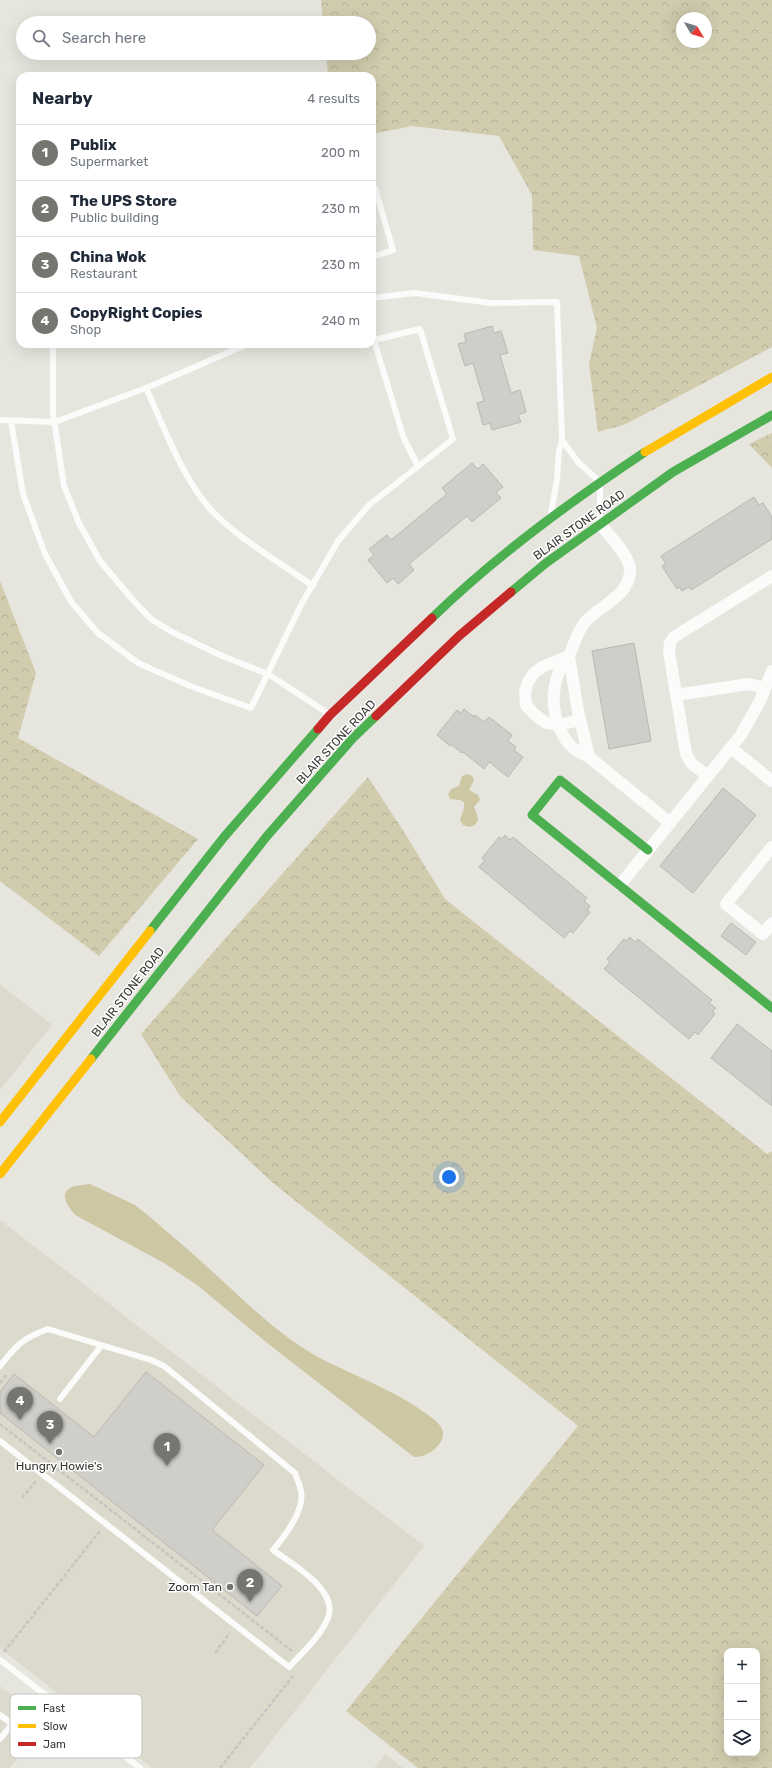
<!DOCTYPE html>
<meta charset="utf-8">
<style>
body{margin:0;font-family:Rubik,sans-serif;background:#f6f6f7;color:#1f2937}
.controls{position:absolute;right:12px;bottom:12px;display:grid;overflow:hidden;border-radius:8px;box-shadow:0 4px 16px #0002}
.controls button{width:36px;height:36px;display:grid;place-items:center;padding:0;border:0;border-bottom:1px solid #e0e1e3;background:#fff;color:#1f2937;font:20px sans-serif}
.compass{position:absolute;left:676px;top:12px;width:36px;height:36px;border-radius:50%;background:#fff;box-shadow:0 4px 16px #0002;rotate:128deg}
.you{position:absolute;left:449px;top:1177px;width:14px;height:14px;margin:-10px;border:3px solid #fff;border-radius:50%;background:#1a73e8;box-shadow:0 0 0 6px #1a73e833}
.badge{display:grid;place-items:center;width:26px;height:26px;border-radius:50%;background:#767570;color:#fff;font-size:13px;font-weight:700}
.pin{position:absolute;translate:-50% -33px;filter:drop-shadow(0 1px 2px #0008)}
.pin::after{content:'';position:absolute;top:21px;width:14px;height:12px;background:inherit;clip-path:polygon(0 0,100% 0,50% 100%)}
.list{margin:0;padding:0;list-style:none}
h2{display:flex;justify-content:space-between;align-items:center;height:52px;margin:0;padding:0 16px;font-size:17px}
h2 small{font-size:13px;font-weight:400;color:#747a83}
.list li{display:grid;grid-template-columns:26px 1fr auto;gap:12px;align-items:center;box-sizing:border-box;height:56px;padding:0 16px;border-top:1px solid #e0e1e3}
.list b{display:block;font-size:15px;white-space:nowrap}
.list p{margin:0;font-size:13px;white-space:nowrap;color:#747a83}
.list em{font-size:13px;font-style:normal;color:#747a83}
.icon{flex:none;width:22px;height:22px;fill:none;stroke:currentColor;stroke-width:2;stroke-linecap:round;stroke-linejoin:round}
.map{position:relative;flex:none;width:772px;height:1768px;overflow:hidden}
.search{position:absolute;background:#fff;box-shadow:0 4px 16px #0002;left:16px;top:16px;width:360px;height:44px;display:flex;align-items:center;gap:10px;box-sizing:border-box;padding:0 14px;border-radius:22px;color:#747a83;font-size:15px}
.panel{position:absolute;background:#fff;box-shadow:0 4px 16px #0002;left:16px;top:72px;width:360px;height:276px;border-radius:12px}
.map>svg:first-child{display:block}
</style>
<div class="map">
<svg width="772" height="1768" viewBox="0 0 772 1768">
<defs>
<pattern id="forest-crowns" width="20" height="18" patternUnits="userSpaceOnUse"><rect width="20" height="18" fill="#d1ccae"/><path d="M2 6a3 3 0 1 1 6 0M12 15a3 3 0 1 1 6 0" fill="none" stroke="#b4b096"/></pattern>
</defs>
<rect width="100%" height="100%" fill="#e6e5de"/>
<g fill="#dcdacd">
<path d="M0,984L52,1025L0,1090Z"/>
<path d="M0,1220L424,1546L250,1768H152L0,1648Z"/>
<path d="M0,1686L46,1722L10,1768H0Z"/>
<path d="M385,1754L403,1768H374Z"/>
</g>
<g fill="url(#forest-crowns)" fill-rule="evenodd">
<path d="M321,0H772V347L626,424L598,432L589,364L597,328L579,256L533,250L532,195L499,136L412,126L372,134V76H328L326,53H369V23H323ZM682,18H706V42H682Z"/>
<path d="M772,433V468L749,444Z"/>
<path d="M0,581L36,673L18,738L198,839L99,956L0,881Z"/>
<path d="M368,777L406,835L445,899L767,1154L772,1151V1768H418L346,1711L578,1426L273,1183L180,1096L141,1034ZM727,1651H757V1753H727Z"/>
</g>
<g fill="#cec7a3">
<path d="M468,774L472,776L474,780L469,790L478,795L480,800L474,807L477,814L478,820L475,825L469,827L463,825L460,820L464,808V802L460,800L450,799L448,794L451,789L459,786L462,776Z"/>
<path d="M90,1184L135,1205L150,1217C168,1233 187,1248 205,1265C241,1297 275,1333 318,1357C354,1376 395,1390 428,1415C432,1418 438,1422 441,1427C450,1441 428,1458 414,1457L271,1346L197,1285L164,1263L77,1216C70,1210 58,1195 70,1188C75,1185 84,1185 90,1184Z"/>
</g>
<g fill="#cfcec9" stroke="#b9b8b4">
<path d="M492,326L494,333L501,331L508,353L500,355L511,393L520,390L526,412L518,415L521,422L492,430L490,423L483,425L477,403L484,401L473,363L465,366L458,344L466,342L464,334Z"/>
<path d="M472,463L478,469L483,464L503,487L496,492L501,498L472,522L467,516L409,564L414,570L398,584L393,578L387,583L368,560L374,555L369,549L387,535L391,540L447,494L442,488Z"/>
<path d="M754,497L759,505L763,503L772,517V539L691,590L689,587L682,591L679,587L677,589L662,566L666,564L661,556Z"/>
<path d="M634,643L651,741L609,749L592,651Z"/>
<path d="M464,709L474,717L475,715L484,722L489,717L512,735L508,741L516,747L514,750L523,757L508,777L489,762L484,769L463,752L462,753L452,745L450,746L437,735L457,710L461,713Z"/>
<path d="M723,788L756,815L693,893L660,866Z"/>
<path d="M505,835L510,840L513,837L587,898L584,901L590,906L587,910L590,912L573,933L570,931L564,938L479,867L485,860L482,858L499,837L502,839Z"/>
<path d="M731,923L756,942L746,955L721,936Z"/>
<path d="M630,937L635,942L638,939L712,1000L709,1003L716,1008L712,1012L715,1014L698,1035L695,1032L689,1039L604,969L610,962L607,959L624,939L627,941Z"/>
<path d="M737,1024L772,1051V1106L711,1058Z"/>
<path d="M146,1372L264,1465L212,1530L282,1586L257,1616L0,1413V1392L14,1374L94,1437Z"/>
</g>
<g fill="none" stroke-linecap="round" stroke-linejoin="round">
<g stroke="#c5c5c2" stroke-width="2.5" stroke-dasharray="4 2" stroke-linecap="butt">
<path d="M0,1383L7,1374"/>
<path d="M0,1424L292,1651"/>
<path d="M22,1498L37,1480"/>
<path d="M4,1652L100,1531"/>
<path d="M215,1653L230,1633"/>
<path d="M220,1768L293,1676"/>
</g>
<g stroke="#fbfbfa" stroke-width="6">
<path d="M372,188H375L393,250L372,257"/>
<path d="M372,298L415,293L491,303L557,302L562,440L559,451L557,480L551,513"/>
<path d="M372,334L404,439L418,466"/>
<path d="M53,344V413L64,486L79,523L100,561L132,599L151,619L172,632L220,655L268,674L329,714"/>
<path d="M146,388C164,427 183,480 212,511C240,540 280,562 313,586"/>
<path d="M0,420L55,422L146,388L248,344"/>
<path d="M11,421L23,494L45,554L72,603L98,633L138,663L190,686L251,708L301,605L338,541L369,505L453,439L420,329L374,340"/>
<path d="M562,440L578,462L600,482V520"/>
<path d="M0,1366C17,1345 21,1339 48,1329L151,1360L164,1366L295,1473C297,1479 300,1485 301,1491C305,1510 284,1537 273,1550C292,1564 339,1590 328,1618C320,1637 303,1652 289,1667L0,1441"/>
<path d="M60,1399L101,1346"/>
<path d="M0,1660L140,1768"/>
<path d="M0,1715L12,1724C28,1723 36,1706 45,1694"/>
<path d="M0,1739L12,1724"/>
</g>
<g stroke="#fbfbfa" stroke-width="12">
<path d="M569,656L578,711L589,757C583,754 576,751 571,746C554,728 550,700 557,677C559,669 566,663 569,656C575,643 577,631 586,621C601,605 628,597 630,572C632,558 609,535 600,524"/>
<path d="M569,656L542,667L534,673L528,682L525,692L526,705L534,714L546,723L559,725L580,720"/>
<path d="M676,695L749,684L765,688"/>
<path d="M731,748L772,781"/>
<path d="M589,757L670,823"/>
<path d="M708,776L692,764L686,754L669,652L670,643L674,637L772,576"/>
<path d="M772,847L726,904L763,934L772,923"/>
<path d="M620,885L741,735L760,701L772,671"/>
</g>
<g stroke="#4caf50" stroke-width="9">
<path d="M511,592L546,563L673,472L772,415"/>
<path d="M432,618C497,555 570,502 645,452"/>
<path d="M648,850L560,780L532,815L772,1008"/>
<path d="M150,931L224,837L318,729"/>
<path d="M91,1059L267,836L353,738L376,716"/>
</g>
<g stroke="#ffc107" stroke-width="9">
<path d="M645,452L772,377"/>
<path d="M0,1122L150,931"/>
<path d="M0,1174L91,1059"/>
</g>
<g stroke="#c62828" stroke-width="9">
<path d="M376,716L459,636L511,592"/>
<path d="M318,729L330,715L432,618"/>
</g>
</g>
<g fill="#767570" stroke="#fff" stroke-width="1.5">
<circle cx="59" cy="1452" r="4"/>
<circle cx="230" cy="1587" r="4"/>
</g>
<g text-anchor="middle" stroke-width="3" stroke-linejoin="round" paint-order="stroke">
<g font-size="12" fill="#393834" stroke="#fff">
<text transform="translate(579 525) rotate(-36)" y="4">BLAIR STONE ROAD</text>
<text transform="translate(336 742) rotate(-47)" y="4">BLAIR STONE ROAD</text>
<text transform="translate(128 992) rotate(-52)" y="4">BLAIR STONE ROAD</text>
</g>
<g font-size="12" fill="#393834" stroke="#fff">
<text x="59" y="1470">Hungry Howie's</text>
<text x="222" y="1591" text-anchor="end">Zoom Tan</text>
</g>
</g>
<rect x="10" y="1694" width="132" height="64" rx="6" fill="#fff" stroke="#c4c3c2" stroke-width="1"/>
<rect x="18" y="1706" width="18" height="4" fill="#4caf50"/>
<rect x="18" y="1724" width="18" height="4" fill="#ffc107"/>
<rect x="18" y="1742" width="18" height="4" fill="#c62828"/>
<g font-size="11" fill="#393834">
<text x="43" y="1712">Fast</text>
<text x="43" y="1730">Slow</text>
<text x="43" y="1748">Jam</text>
</g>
</svg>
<div class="controls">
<button>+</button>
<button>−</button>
<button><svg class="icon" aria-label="layers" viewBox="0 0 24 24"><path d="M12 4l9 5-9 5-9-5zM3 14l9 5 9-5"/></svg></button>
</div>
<svg class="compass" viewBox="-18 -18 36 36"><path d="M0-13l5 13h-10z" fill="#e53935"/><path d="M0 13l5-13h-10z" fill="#747a83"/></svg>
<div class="you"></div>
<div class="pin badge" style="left:167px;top:1466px">1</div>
<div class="pin badge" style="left:250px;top:1602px">2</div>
<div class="pin badge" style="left:50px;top:1444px">3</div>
<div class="pin badge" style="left:20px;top:1420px">4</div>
<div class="search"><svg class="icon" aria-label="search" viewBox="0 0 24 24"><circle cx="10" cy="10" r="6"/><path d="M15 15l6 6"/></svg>Search here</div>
<section class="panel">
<h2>Nearby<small>4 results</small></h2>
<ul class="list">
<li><span class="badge">1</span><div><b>Publix</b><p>Supermarket</p></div><em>200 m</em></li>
<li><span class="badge">2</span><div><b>The UPS Store</b><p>Public building</p></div><em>230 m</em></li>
<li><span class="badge">3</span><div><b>China Wok</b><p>Restaurant</p></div><em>230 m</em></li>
<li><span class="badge">4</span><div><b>CopyRight Copies</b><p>Shop</p></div><em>240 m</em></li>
</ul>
</section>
</div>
